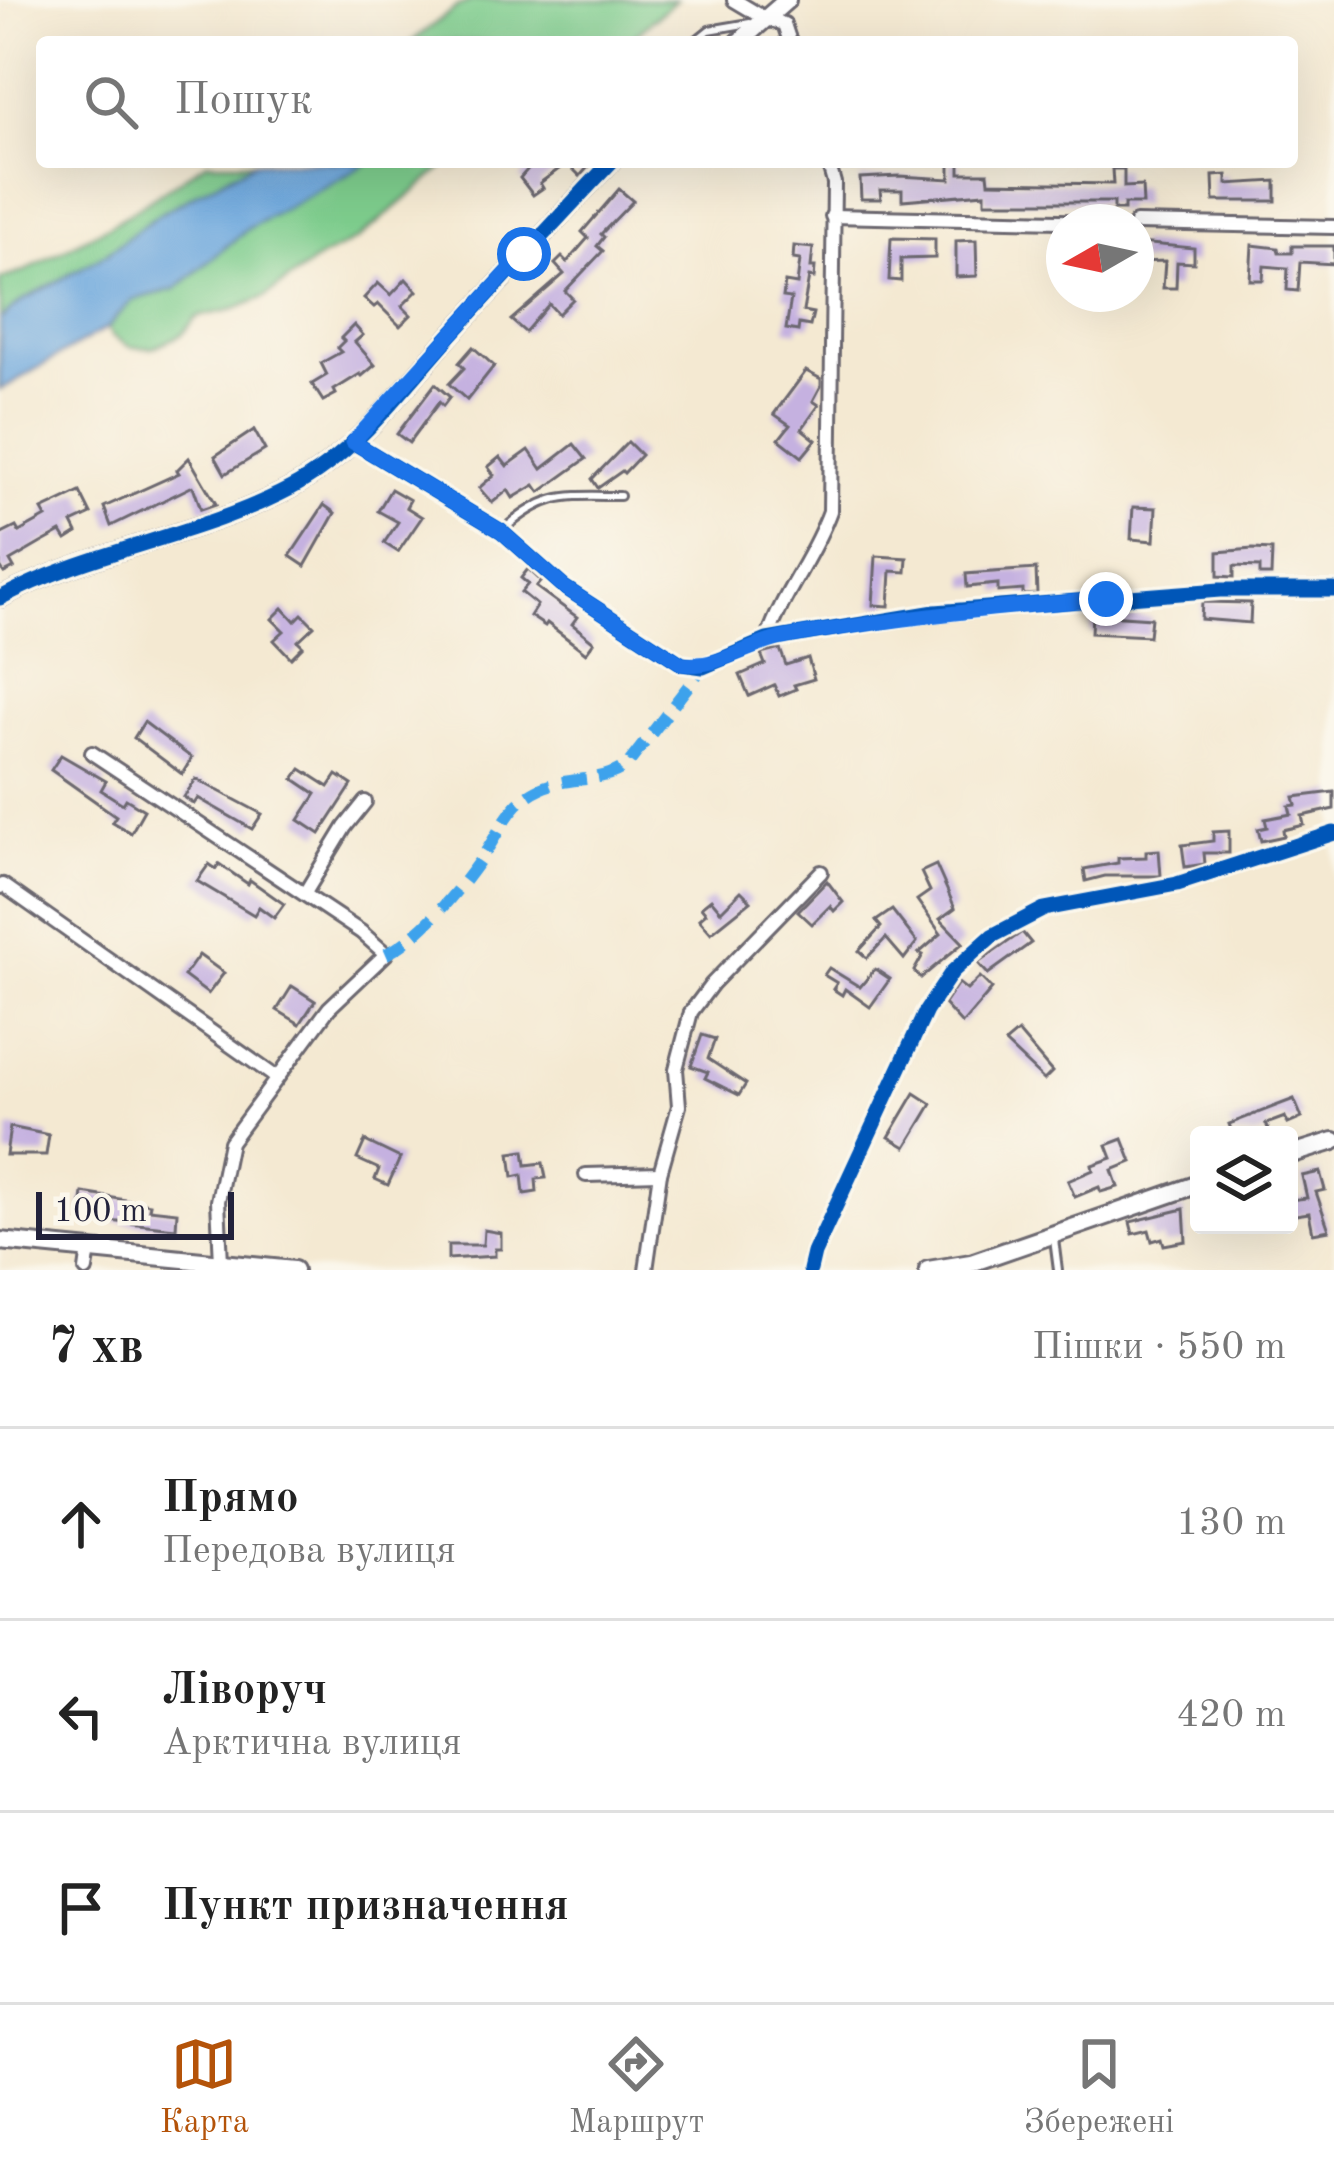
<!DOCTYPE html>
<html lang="uk">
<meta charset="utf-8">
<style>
body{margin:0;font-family:"Old Standard TT",serif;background:#f6f6f6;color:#222}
.controls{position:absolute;right:36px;bottom:36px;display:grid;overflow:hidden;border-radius:12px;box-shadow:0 12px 48px #0002}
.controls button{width:108px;height:108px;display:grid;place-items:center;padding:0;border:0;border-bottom:3px solid #e0e0e0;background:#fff;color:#222;font:60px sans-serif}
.compass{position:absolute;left:1046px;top:204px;width:108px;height:108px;border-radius:50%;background:#fff;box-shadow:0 12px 48px #0002;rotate:261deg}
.scale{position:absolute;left:36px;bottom:30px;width:198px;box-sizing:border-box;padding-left:12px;border:6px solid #22223b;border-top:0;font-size:33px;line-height:42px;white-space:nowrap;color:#22223b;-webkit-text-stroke:9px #fbf7ec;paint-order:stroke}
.stop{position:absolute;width:36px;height:36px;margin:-27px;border:9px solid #1a73e8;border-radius:50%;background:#fff}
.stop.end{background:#1a73e8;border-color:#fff;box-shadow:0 3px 12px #0008}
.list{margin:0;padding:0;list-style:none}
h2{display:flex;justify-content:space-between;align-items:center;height:156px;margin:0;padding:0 48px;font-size:51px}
h2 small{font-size:39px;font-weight:400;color:#767676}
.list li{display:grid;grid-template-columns:78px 1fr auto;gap:36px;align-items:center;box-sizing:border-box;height:192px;padding:0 48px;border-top:3px solid #e0e0e0}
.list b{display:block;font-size:45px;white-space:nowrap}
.list p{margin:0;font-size:39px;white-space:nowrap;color:#767676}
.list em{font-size:39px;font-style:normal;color:#767676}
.icon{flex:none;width:66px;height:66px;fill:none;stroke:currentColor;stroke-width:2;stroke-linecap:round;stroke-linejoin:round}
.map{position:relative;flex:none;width:1334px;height:1270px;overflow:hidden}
.search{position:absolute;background:#fff;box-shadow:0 12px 48px #0002;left:36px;right:36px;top:36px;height:132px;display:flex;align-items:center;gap:30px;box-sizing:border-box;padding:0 42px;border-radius:12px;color:#767676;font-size:45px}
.sheet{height:732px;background:#fff}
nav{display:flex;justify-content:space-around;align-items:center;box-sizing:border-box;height:168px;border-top:3px solid #e0e0e0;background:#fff;font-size:33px;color:#767676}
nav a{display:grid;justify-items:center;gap:6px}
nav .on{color:#b45309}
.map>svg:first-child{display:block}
</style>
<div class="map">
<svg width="1334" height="1270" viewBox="0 0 1334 1270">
<rect width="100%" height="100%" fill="#fbf7ec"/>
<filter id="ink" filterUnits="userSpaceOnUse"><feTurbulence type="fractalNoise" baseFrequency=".00833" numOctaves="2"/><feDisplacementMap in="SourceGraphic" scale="24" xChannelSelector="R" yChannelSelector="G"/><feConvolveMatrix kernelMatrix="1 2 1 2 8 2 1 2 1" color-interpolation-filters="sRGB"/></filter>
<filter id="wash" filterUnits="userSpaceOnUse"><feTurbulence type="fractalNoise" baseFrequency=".004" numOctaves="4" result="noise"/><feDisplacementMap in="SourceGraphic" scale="48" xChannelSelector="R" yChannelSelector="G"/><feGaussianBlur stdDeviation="2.7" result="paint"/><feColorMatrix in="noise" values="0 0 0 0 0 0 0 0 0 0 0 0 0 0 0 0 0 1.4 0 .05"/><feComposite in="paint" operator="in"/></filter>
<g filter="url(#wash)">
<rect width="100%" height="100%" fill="#f4e9d2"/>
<g fill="#7dcc8c" stroke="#507764" stroke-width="3">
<path d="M473,0H676L635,35L638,42H411L458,6Z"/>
<path d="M207,162H450L358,239L317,260L265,297L235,309L197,317L181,335L152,348L130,347L111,335L107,327L0,390V279L23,272L119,220Z"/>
</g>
<path fill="#6da7dd" stroke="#48648c" stroke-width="3" d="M255,162H370L247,229L176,289L132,300L108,327L0,390V319L22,301L106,254L159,214Z"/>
<g id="blocks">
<g fill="#c5b1e0">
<path d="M534,162L538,167L545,162H582L588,167L580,176L567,163L540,183L543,188L533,195L520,178Z"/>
<path d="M950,162H960V173H988L989,182L1113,184L1112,169H1124V187L1142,186L1143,204H1124V210H1114V202H985V193L902,200V190H880L881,199H861L860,178L899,176L950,179Z"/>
<path d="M1227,175V184L1276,181V201H1214L1213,176Z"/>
<path d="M619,189L633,201L601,234L604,237L597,246L603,251L565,291L573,299L558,314L549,304L525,332L511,320L564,274L555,264L562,257L567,262L588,238L582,232Z"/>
<path d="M891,238L935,239V258L901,259V281L889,280Z"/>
<path d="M976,240L977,276L956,277V241Z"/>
<path d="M1139,243L1194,248V263L1177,262L1176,288H1163L1165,261L1138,262Z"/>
<path d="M1252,245L1278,248L1279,253H1292V246H1334V264L1300,262L1298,291L1287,290L1288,268L1264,266L1263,280H1250Z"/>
<path d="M794,246L813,248L811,267H815L814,278L809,277L803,311L813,313L810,326L799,324L798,331L786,329L791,298L783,297L785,282L797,284L800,260L793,259Z"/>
<path d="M406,279L417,291L402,306L411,315L400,326L378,304L374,307L364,298L378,283L391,295Z"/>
<path d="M354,325L363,335L355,342L375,365L362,376L360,374L334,390L336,394L323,401L312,384L327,375L321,363L341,352L337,348L344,341L341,338Z"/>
<path d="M473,347L494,366L467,400L449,384L464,368L459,363Z"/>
<path d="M806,371L821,379V386L813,401L819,405L802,429L816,440L802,457L779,439L790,425L774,414Z"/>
<path d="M435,384L450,397L443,406L439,402L409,443L397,434Z"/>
<path d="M254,430L265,450L225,474L215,456Z"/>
<path d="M628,442L641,455L624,473L622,471L598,488L592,479Z"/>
<path d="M574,444L586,459L540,492L535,485L513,498L508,490L492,503L479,488L494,475L488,467L500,457L507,466L529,450L542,469Z"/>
<path d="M189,458L216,504L201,509L193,486L111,526L104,507L179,473L177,470Z"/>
<path d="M391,489L410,500L406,507L422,517L398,552L384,543L398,522L378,511Z"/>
<path d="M80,492L91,514L72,523L77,533L66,540L61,532L41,543L10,561L14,568L4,573L0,567V535L16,527L19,532L46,517L42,510Z"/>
<path d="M324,505L335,513L305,566L290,556Z"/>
<path d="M1133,507L1156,508L1154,541L1131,539Z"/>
<path d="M1253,549L1272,550L1271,575H1260V567L1234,566V577L1218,576V552Z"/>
<path d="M876,556L907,558L906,572L891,571L889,606L873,605Z"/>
<path d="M528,569L541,581L536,587L577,617L572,624L594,642L586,653L547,623L545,626L530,616L537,605L521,592L528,584L521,578Z"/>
<path d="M1036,569L1037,594L1023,595V590L998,592V584L967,587L966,574Z"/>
<path d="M1202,602L1251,603L1250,623L1201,619Z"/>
<path d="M283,608L295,621L302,614L314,626L298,641L303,646L291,658L274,640L284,631L272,619Z"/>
<path d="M1092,614L1151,618L1149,636L1091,633Z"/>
<path d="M780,649L786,665L808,658L814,679L794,685L796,689L779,696L774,685L749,696L740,675L765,664L761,654Z"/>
<path d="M144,722L192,758L182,774L134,738Z"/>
<path d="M61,755L106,781L101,790L123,804L126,799L144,810L131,833L112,822L116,816L51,770Z"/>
<path d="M301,769L329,787L337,775L352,785L320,834L299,820L316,794L294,779Z"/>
<path d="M196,779L262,814L252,829L198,798L194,804L184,797Z"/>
<path d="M1334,792V809L1302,816L1304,825L1283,830L1284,836L1261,841L1258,829L1267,827L1265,819L1291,814L1289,806L1296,805L1294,797Z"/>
<path d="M1229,831V853H1204L1205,864L1185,867L1182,845L1213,841V832Z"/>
<path d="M1159,850L1161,876H1105L1086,881L1084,869L1118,863V858L1146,857V851Z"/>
<path d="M209,864L216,869L219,864L248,884L250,880L284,904L274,918L259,907L254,915L197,881Z"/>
<path d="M936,865L955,908L940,919L963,943L921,978L914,971L923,955L919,953L941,934L917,900L930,891L921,872Z"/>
<path d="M827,881L843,902L834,911L830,906L812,924L798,911Z"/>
<path d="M741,891L751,901L711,933L699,919L706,913L701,907L711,899L721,911Z"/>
<path d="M892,910L917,942L904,959L886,938L867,958L859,951L881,927L876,921Z"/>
<path d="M1022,932L1031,943L988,974L978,963Z"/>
<path d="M199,955L224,973L208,994L184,976Z"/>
<path d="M829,968L860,987L875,969L890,979L870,1007L845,989L842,995L833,989L837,983L824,975Z"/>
<path d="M980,977L992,989L962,1024L944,1004L958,983L967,990Z"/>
<path d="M292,986L315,1001L300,1024L277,1010Z"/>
<path d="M1018,1032L1052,1072L1044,1080L1005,1043Z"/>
<path d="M702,1035L715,1039L708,1059L746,1084L739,1095L705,1078L708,1072L691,1066Z"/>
<path d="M915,1093L932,1104L906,1147L889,1137Z"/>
<path d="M1294,1099L1302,1118L1288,1124L1285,1117L1266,1124L1269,1130L1256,1135H1233L1229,1124Z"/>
<path d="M10,1127L49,1135L46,1155H6Z"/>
<path d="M1123,1139L1132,1162L1112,1170L1118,1187L1101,1192L1099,1187L1075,1197L1068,1181L1093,1170L1092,1165L1112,1158L1107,1145Z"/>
<path d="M365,1141L400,1158L388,1185L375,1179L379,1169L357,1159Z"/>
<path d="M524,1151L526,1165L543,1163L546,1178L536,1179L537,1192L524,1194L522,1175L513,1177L510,1153Z"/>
<path d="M1320,1172L1325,1190L1316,1192L1329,1230L1313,1233L1309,1213L1289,1216V1200L1307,1198L1302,1176Z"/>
<path d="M83,1193L150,1204L149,1209L177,1212L176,1228L80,1218Z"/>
<path d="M1184,1209L1186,1241L1164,1245L1162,1238L1152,1241L1149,1230L1133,1234L1130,1222Z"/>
<path d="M484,1230L501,1233V1249H495V1256L448,1259V1245H483Z"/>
</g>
</g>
</g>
<g filter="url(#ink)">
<use href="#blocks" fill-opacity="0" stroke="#6c6870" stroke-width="3"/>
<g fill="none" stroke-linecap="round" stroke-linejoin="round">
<g stroke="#6c6870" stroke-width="12">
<g id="service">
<path d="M694,42L709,30L750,23"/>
<path d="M504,529C548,491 566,496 620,496"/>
<path d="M1054,1239L1058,1270"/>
</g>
</g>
<g stroke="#6c6870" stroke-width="18">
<g id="minor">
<path d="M734,0L766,19L784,24L790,42"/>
<path d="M832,216L1104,222"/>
<path d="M1136,223L1334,227"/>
<path d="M353,442L501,531L564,587L682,664L703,667L767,640L935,612L1220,590H1334"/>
<path d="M767,640C784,590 812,560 830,511L834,183L828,162"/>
<path d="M92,753L361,932L386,954L329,1008L230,1142L218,1201L221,1262"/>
<path d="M0,887L3,885L277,1078"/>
<path d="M305,893L345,827L365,802"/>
<path d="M586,1175L660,1173"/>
<path d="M86,1270L89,1249"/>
<path d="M646,1270L660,1173L679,1106L676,1069L691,1012L712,984L821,872"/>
<path d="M810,1270L814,1253L926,1011L952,972L992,936L1044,909L1177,884L1334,833"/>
</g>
</g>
<g stroke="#6c6870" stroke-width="22">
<g id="tertiary">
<path d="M739,42L787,0"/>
<path d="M0,598C92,549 198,537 291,488C355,454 402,390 449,337C503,278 556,220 611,162"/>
<path d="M1289,1155L1334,1141"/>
<path d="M0,1241L294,1270"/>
<path d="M928,1270L971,1263L1199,1184"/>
</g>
</g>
<use href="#service" stroke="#fff" stroke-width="6"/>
<use href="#minor" stroke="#fff" stroke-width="12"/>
<use href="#tertiary" stroke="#fff" stroke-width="16"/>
<path stroke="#3ea2ec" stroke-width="12" stroke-dasharray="24 12" stroke-linecap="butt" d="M386,954C420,939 464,884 485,853C495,838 504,819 516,806C553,767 594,791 628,764L703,667"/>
<g stroke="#fbf7ec" stroke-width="22">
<g id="cycleway">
<path d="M353,442L501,531L564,587L682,664L703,667L767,640L935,612L1220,590H1334"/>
<path d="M0,598C92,549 198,537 291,488C355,454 402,390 449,337C503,278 556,220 611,162"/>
<path d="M810,1270L814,1253L926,1011L952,972L992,936L1044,909L1177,884L1334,833"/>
</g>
</g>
<use href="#cycleway" stroke="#0057b8" stroke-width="15"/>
</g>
</g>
<g fill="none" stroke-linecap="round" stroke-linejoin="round" filter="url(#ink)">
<path stroke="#1a73e8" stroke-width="15" d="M524,254L353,442L501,531L564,587L682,664C718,669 751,643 787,637C893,618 999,607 1106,599"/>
</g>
</svg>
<div class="controls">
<button><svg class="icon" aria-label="layers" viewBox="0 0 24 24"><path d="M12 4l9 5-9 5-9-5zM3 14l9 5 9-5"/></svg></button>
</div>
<svg class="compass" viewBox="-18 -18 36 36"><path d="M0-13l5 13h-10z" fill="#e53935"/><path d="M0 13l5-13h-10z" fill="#767676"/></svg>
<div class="scale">100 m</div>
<div class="stop" style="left:524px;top:254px"></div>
<div class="stop end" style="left:1106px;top:599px"></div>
<div class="search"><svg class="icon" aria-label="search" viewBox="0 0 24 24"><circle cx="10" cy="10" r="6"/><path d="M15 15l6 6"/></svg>Пошук</div>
</div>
<section class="sheet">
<h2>7 хв<small>Пішки · 550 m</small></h2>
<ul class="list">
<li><svg class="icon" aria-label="ahead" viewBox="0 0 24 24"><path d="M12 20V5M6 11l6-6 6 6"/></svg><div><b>Прямо</b><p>Передова вулиця</p></div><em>130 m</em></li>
<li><svg class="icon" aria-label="left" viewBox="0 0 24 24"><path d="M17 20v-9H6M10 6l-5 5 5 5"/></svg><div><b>Ліворуч</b><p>Арктична вулиця</p></div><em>420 m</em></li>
<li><svg class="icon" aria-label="arrive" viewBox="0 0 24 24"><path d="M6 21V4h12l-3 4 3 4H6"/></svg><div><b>Пункт призначення</b></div></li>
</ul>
</section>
<nav>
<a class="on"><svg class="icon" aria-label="map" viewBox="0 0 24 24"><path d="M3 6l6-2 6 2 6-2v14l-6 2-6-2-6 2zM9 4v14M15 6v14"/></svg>Карта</a>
<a><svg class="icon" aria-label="directions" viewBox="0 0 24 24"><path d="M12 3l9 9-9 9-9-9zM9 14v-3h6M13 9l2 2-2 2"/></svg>Маршрут</a>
<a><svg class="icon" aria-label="saved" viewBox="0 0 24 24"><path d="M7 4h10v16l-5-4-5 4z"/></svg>Збережені</a>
</nav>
